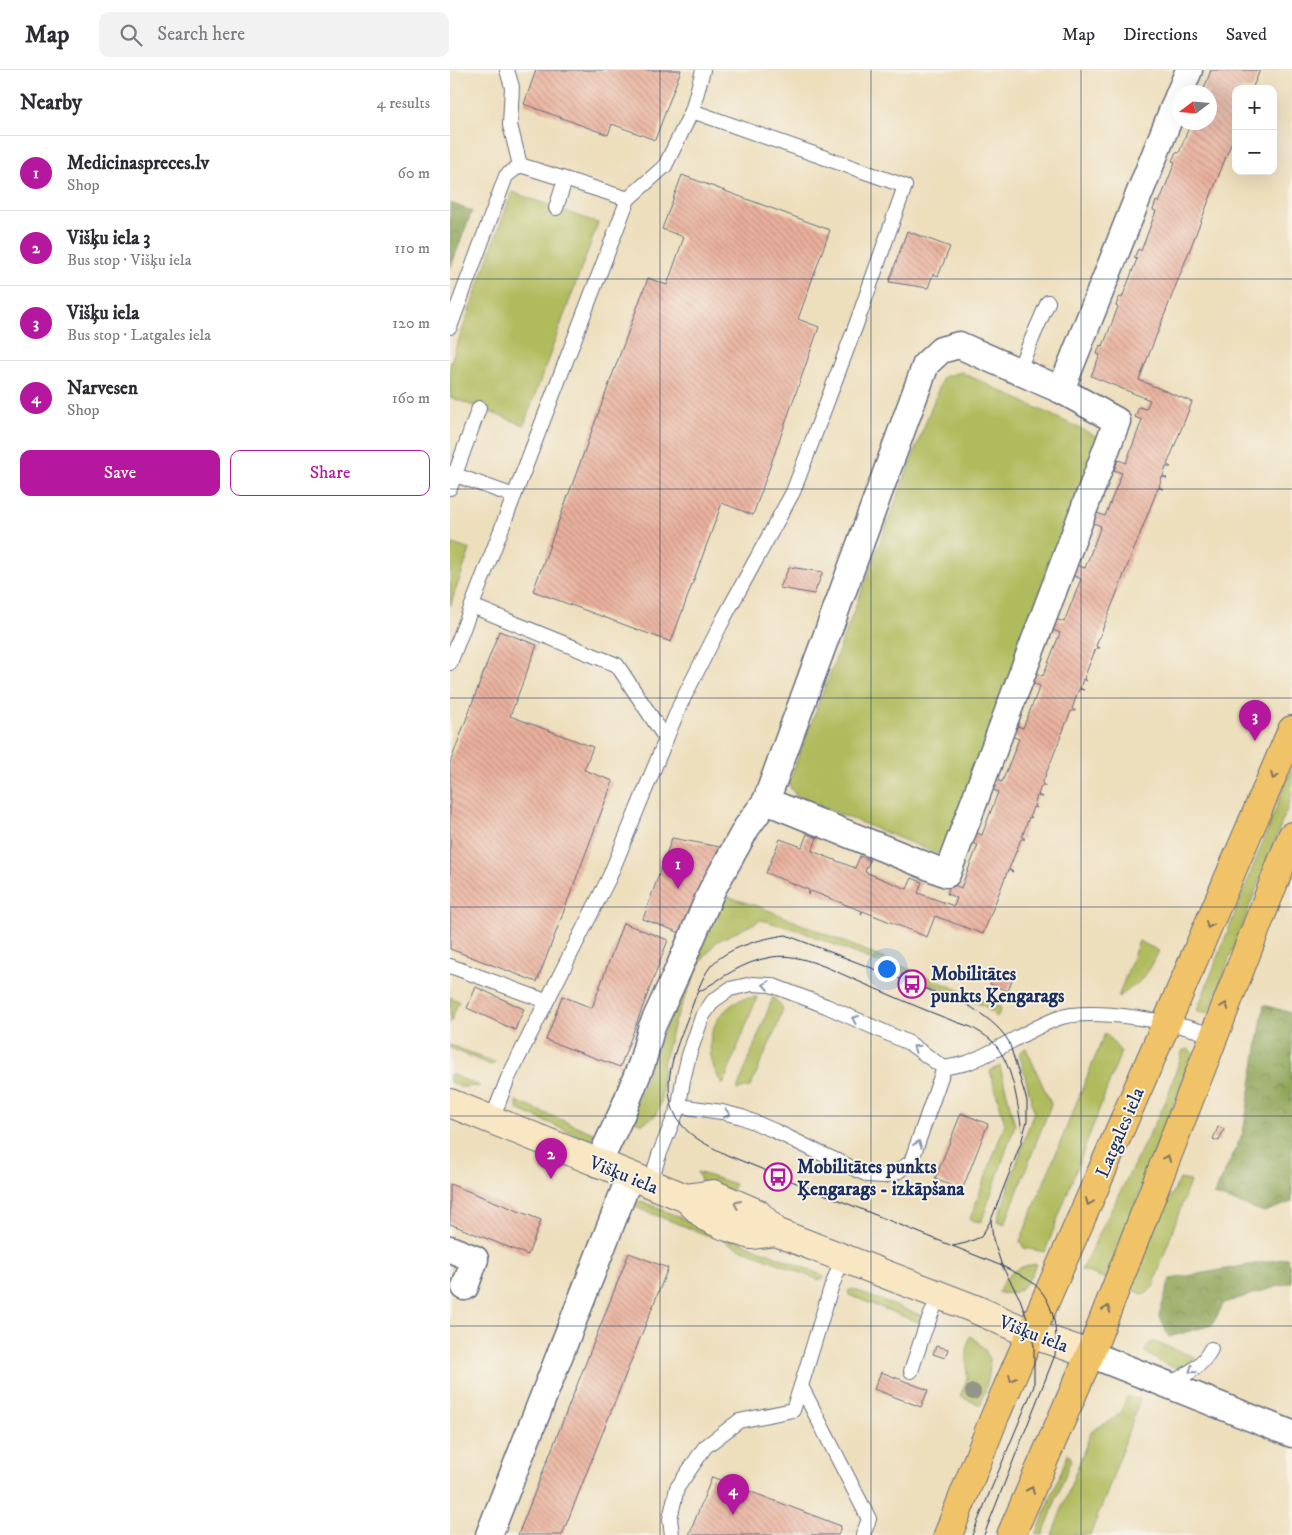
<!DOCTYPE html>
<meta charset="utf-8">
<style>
body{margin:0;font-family:"IM FELL DW Pica",serif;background:#f2f2f3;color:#2b2b33}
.controls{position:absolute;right:15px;top:15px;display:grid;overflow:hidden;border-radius:10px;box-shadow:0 5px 20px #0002}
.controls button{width:45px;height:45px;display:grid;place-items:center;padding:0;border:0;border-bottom:1px solid #e1e1e2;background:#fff;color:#2b2b33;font:25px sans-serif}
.compass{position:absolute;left:722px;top:15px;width:45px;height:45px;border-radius:50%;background:#fff;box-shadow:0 5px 20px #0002;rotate:254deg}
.you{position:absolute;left:436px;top:898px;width:18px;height:18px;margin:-12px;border:4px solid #fff;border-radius:50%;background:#1a73e8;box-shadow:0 0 0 8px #1a73e833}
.badge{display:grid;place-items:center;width:32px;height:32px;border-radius:50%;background:#b5179e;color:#fff;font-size:16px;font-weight:700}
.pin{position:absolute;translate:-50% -41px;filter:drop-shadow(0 1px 2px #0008)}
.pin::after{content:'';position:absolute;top:26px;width:18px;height:15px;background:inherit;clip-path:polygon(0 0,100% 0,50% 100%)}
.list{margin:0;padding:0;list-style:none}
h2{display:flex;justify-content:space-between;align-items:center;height:65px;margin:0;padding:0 20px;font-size:21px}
h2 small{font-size:16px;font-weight:400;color:#7c7c81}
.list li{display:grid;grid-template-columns:32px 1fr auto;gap:15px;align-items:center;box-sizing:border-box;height:75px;padding:0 20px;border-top:1px solid #e1e1e2}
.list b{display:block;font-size:19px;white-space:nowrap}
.list p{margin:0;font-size:16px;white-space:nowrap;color:#7c7c81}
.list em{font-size:16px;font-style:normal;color:#7c7c81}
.actions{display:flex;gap:10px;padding:15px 20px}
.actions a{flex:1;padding:11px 0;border:1px solid #b5179e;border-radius:10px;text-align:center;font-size:18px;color:#b5179e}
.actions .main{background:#b5179e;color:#fff}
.icon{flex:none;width:28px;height:28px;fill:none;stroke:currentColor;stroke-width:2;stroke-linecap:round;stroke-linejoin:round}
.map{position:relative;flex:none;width:842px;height:1465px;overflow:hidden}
header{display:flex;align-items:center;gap:30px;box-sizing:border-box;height:70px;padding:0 25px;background:#fff;border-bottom:1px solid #e1e1e2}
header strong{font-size:24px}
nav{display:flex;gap:28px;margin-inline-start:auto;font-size:18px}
.search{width:350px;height:45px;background:#f2f2f3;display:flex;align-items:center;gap:12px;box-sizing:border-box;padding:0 18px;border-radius:10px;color:#7c7c81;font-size:19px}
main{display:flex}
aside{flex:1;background:#fff}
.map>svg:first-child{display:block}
</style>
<header>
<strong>Map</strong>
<div class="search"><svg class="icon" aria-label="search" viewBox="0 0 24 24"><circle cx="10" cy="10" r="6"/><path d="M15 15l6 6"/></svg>Search here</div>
<nav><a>Map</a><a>Directions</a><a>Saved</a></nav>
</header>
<main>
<aside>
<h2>Nearby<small>4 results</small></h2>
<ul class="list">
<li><span class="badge">1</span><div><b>Medicinaspreces.lv</b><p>Shop</p></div><em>60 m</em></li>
<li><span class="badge">2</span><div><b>Višķu iela 3</b><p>Bus stop · Višķu iela</p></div><em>110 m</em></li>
<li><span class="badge">3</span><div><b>Višķu iela</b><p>Bus stop · Latgales iela</p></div><em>120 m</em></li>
<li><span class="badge">4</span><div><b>Narvesen</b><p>Shop</p></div><em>160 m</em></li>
</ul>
<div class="actions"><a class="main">Save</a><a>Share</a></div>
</aside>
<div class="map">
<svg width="842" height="1465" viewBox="0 0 842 1465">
<defs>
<pattern id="forest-crowns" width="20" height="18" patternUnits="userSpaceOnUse" patternTransform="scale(1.25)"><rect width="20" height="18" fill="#8ca354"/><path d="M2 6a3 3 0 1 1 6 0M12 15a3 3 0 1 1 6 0" fill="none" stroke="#728549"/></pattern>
<pattern id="building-back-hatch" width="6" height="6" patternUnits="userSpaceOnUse" patternTransform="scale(1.25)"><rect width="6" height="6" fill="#eab09c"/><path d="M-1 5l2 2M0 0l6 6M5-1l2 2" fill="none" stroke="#bd9082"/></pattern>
</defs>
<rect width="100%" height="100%" fill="#f7f3e8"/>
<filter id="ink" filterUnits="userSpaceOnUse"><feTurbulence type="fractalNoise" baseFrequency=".02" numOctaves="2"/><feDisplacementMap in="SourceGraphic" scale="10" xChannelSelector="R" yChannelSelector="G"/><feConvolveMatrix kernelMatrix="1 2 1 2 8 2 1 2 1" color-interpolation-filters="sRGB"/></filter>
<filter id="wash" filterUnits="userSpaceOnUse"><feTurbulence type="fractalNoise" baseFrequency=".0096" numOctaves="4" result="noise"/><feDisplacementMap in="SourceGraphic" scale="20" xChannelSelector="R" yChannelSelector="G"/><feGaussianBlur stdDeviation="1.12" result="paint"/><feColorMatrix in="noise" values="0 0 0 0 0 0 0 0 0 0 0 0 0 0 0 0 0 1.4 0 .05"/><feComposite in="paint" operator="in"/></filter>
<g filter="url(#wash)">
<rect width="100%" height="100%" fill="#eddebc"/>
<g fill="#b0bb5d" stroke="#66755e">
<path d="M62,122L148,153L74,355L0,327V294Z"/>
<path d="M511,302L652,369L494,786L347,727L338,714L493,307Z"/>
<path d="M0,473L20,480L0,536Z"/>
<path d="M842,697V726L759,942L752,943L747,940Z"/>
<path d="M266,823L313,838L545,935L551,938L550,942L547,947L534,936L348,860L311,850L266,872L250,893L224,953L213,994L211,1033L205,1046L192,1054L180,1049Z"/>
<path d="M689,871L709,881C697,906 692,912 668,927Z"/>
<path d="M0,927L9,931L0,953Z"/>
<path d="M307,927L273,1015C253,987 255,949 288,931C293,928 301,928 307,927Z"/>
<path d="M323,927L333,938L327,957L300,1017L287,1020Z"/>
<path d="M655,963L671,982L595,1182L574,1178L570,1171Z"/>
<path d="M0,975L45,992L41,995L0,978Z"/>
<path d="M576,978L601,1034L555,1154L547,1151L584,1041L569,983Z"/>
<path d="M739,979L743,983L656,1209L631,1200L716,1031L733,980Z"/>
<path d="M550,996L565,1055L531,1153L520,1149L555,1054L540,1001Z"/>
<path d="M0,1004L30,1016L10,1017L0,1012Z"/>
<path d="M66,1031L148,1065L146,1070H138L72,1041L68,1039Z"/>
<path d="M247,1102L285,1114L281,1122L251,1111Z"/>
<path d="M730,1109L740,1111L703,1217L697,1223L692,1224L680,1218L694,1178Z"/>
<path d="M191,1131L264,1162L262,1167L182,1136L185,1133Z"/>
<path d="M279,1167L372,1205L374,1208L369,1210L277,1173Z"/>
<path d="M586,1194C578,1214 571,1226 548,1223C558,1202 563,1198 586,1194Z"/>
<path d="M402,1219L472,1246L470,1253L399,1225L398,1221Z"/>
<path d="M520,1266C550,1286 539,1305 531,1335L510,1327L517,1308V1277Z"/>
<path d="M703,1272L707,1273L745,1287C734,1308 710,1292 695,1282L699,1274Z"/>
<path d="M677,1327L690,1329L657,1423L640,1465H602L641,1362C660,1348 668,1353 677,1327Z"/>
<path d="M618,1384L621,1387V1389L593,1465H586Z"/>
</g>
<g fill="url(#forest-crowns)" stroke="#546959">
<path d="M0,133L22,141L0,199Z"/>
<path d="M814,935L842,943V1132L814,1142L764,1125L793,1063Z"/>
<path d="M838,1188L842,1212L774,1233L762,1255L719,1267L709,1245L720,1209Z"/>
</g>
<g id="blocks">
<g fill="url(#building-back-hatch)">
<path d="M86,0H231L205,70L162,54L158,65L74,34Z"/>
<path d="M761,0H810L802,19H786V61L689,310L742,332L717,395L721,397H716L713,406L717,408L712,407L709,417L713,419L708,418L646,576L650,578H646L634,608L637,611L633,609L630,618L634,620L629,619L622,639L626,641H621L592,714L596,716H591L588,725L592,727L587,726L584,735L587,738L583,737L580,746L582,747L581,748L579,747L572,767L575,769H571L559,799L563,802L558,800L533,864L485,846L477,867L413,841L411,845L412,841L361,821L358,825L359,820L316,803L330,769L352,777L357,764L367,768L362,781L405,798L410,786L420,790L415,802L457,819L462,808L472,812L468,823L504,836L507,828L497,824L501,814L511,818L528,775L518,771L522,761L532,765L548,722L539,718L543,708L552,712L569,669L559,665L564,655L573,658L590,616L580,612L584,602L593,606L610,563L601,559L605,549L614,552L631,509L622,505L626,495L635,498L651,456L643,453L647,443L655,446L672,403L664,400L668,390L676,393L692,350L685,347L689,337L696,339L700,330L641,306L650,285L647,284L650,275L653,276L668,237L666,236L669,227L672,228L687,189L684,188L688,179L691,181L706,141L703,140L706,131L709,133L725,92L722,91L726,82L729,83L741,52H759V22H753Z"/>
<path d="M232,105L380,160L348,249L369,257L303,445L272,433L221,572L83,521L198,208L217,215L234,167L212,159Z"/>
<path d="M457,161L500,177L488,206L483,204L478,218L439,212Z"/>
<path d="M339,497L373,502L364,524L330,518Z"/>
<path d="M49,561L87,575L60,646L143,677L134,700L163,711L87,912L0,879V693Z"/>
<path d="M222,768L270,777L236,865L193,849Z"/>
<path d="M173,853L218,870L170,997L96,970L112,926L142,938Z"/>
<path d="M544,903L562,910L558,921L540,914Z"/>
<path d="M26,917L74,939L65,960L17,938Z"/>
<path d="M511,1043L538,1054L512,1120L485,1109Z"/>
<path d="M768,1057L774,1059L769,1071L763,1069Z"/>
<path d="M0,1114L91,1150L78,1185L0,1154Z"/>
<path d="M179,1183L218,1198L112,1465H68Z"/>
<path d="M486,1276L498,1279L495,1288L483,1284Z"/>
<path d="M431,1302L478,1320L471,1337L424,1319Z"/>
<path d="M262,1407L391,1456L388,1465H239Z"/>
</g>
</g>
</g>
<g filter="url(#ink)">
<use href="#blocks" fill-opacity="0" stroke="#646c7f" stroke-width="1"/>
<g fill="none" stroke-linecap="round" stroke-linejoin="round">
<g stroke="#646c7f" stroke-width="16">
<g id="lane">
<path d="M57,0L62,17L60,55L70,95"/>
<path d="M242,41L253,0"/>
<path d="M106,138L115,110"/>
<path d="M0,257L56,106L70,95L178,129"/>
<path d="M568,301L598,232"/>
<path d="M0,403L64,426"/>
<path d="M0,418L29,338"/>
<path d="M22,536L167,595L216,669"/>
<path d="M0,593L178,129L215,96L242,41L455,116L406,255L343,422L274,548L230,635L159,808L58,1008L42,1049"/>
<path d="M0,896L96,931"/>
<path d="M229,1036L272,1042L292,1047L325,1061L370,1083L418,1105L434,1106L447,1102L461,1092L494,998"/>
<path d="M200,1114L209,1085L229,1036L233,1010L239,985L252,947L263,931L280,919L302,914L321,915L376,936L459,973L494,998C502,996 509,995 517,993C548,981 575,961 606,949C638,936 731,952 763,966"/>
<path d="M393,1187L380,1221L351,1316L419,1449L413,1465"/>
<path d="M461,1301L474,1262L489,1225"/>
<path d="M718,1315C735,1305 752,1297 761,1279"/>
<path d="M222,1465L220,1449L227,1418L255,1377L289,1351L343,1340L351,1316"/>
</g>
</g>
<g stroke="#646c7f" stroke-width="29">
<g id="street">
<path d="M730,22L739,0"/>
<path d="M611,320L729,24"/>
<path d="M148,1094L172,1043L192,993L201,959L229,898L262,820L297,757L316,731L476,294L491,280L509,275L611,320L667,351L497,804L316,731"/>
<path d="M0,1179L25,1189L15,1217"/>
<path d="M640,1284L842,1364"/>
<path d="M39,1465L180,1106"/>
</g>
</g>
<g stroke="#646c7f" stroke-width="30">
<g id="secondary">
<path d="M0,1033L236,1128L256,1147L275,1156L301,1165L326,1162"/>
<path d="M236,1128L263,1124L307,1143L326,1162L525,1239L581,1264L640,1284"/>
</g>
</g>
<g stroke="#646c7f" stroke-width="30">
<g id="highway">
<path d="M498,1465L545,1346L716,954L842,660"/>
<path d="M561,1465L640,1284L842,766"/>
</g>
</g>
<use href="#lane" stroke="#fff" stroke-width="14"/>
<use href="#street" stroke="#fff" stroke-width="26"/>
<use href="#secondary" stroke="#f9e7c3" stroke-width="28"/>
<use href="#highway" stroke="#f1c369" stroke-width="28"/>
<g stroke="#1b2f5e" stroke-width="1">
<path d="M247,923C273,908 291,892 322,887C351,882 386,902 412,913C448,928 484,945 521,957C528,961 535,965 541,970C563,992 567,1031 572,1061"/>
<path d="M503,1176L516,1173L531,1167L541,1150"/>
<path d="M522,1465L584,1316V1276L579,1254L570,1229L552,1196L543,1169L541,1150L571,1073L577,1051V1031L559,972C550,956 533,945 518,935L336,865C313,868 275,878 260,897C251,909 246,926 241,939C229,972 208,1012 226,1046C235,1065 259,1076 277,1085L552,1196C562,1201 574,1206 583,1213C604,1230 608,1260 605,1285L534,1465"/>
</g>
</g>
<circle fill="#929588" cx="523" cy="1322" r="8"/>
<defs><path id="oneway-chevron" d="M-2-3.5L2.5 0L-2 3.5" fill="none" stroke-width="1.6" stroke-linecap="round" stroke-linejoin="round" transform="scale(1.25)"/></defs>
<g stroke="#7b7263">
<use href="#oneway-chevron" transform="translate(824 706) rotate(113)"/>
<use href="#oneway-chevron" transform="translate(759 855) rotate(113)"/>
<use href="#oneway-chevron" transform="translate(775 936) rotate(-69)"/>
<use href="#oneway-chevron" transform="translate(717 1088) rotate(-68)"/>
<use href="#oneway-chevron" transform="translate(639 1132) rotate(113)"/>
<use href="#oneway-chevron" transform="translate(657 1239) rotate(-69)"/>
<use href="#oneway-chevron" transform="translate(562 1308) rotate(114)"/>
<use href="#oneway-chevron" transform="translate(581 1420) rotate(-66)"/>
</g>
<g stroke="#8d97ae">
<use href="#oneway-chevron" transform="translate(316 915) rotate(-172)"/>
<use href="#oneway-chevron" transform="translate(405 949) rotate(-157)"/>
<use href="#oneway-chevron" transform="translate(466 978) rotate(-145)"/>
<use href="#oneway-chevron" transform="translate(277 1044) rotate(13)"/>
<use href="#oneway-chevron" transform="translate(468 1074) rotate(-71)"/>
<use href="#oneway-chevron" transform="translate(742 1300) rotate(146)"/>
</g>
<use stroke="#8a8b90" href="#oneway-chevron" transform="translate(287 1134) rotate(-157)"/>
</g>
<path fill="none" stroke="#1b2f5e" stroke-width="1" stroke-opacity="0.55" d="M210,0V1465M421,0V1465M631,0V1465M0,209H842M0,419H842M0,628H842M0,837H842M0,1046H842M0,1256H842"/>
<defs>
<g id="bus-ring" transform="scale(1.4375)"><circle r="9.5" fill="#f7f3e8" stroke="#b5179e" stroke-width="1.5"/><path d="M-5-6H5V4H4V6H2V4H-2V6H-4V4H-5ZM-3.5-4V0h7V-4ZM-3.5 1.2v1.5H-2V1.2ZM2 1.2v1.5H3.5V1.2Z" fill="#b5179e"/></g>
</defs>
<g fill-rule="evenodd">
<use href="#bus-ring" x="462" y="914"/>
<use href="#bus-ring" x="328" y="1107"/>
</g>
<g text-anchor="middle" stroke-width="4" stroke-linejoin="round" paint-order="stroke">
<g font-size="19" font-weight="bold" fill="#1b2f5e" stroke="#f7f3e8" text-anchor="start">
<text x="481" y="910">Mobilitātes<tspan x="481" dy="22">punkts Ķengarags</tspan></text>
<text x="347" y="1103">Mobilitātes punkts<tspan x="347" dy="22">Ķengarags - izkāpšana</tspan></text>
</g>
<g font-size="19" fill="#1b2f5e" stroke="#f7f3e8">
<text transform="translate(669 1062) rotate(-67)" y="7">Latgales iela</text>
<text transform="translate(174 1104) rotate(22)" y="7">Višķu iela</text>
<text transform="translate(584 1263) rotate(21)" y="7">Višķu iela</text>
</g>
</g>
</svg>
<div class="controls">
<button>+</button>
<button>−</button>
</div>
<svg class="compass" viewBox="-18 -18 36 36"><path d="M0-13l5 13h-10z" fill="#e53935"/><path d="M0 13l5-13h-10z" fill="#7c7c81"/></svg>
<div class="you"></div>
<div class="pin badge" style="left:228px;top:819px">1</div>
<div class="pin badge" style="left:101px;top:1109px">2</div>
<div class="pin badge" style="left:805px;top:671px">3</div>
<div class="pin badge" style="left:283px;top:1445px">4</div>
</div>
</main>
